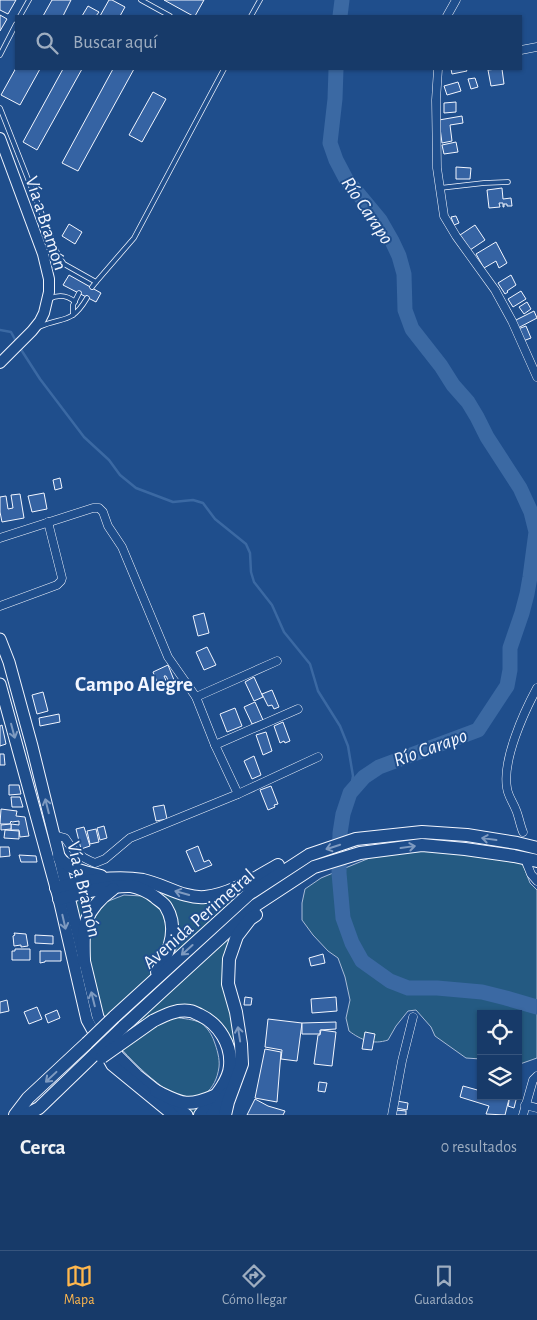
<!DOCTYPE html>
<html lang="es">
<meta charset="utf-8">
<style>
body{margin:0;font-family:"Alegreya Sans",sans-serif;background:#244571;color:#f1f3f6}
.controls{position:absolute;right:15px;bottom:15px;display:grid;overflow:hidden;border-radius:0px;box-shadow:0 1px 4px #0004}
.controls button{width:45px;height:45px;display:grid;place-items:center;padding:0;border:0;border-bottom:1px solid #36547d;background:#173a69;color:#f1f3f6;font:25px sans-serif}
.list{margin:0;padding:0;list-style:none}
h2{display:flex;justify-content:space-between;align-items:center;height:65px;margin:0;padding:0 20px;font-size:21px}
h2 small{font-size:16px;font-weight:400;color:#9eadc0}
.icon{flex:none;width:28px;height:28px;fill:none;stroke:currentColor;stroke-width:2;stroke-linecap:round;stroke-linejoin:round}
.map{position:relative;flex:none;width:537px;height:1115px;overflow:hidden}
.search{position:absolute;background:#173a69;box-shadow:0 1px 4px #0004;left:15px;right:15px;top:15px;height:55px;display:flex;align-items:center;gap:12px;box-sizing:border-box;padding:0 18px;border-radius:0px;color:#9eadc0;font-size:19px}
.sheet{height:135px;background:#173a69}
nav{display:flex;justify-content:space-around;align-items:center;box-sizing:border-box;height:70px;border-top:1px solid #36547d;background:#173a69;font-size:14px;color:#9eadc0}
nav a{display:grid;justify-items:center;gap:2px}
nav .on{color:#ffb74d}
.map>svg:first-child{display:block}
</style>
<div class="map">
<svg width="537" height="1115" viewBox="0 0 537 1115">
<rect width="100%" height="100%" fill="#1f4e8c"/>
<g fill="#245a82" stroke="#a8bbd7">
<path d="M468,848L519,858L525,870L530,883L537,890V1058L520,1064H518V1014H481V1059L466,1058L435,1036L431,1027L416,1010L408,1011L396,1026L388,1040C373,1045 361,1040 349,1031L346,1018L350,1000L345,977L338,958L328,951L313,935L302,920V903L305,889L321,878L372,857L406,851Z"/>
<path d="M121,879L186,899L254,884L168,967L177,947V922L169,903L116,885L81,929L71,888Z"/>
<path d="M124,895L142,896L157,903L164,916L167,936L159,964L125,1007L109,1023L103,1018L89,960V941L93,920L106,902Z"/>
<path d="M233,923L228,949L239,1061L219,1115H190L182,1108L216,1097L228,1055L210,1019L168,1008L115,1034Z"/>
<path d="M175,1017C184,1019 193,1019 201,1023C207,1027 212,1035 214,1041C217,1049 220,1059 219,1067C216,1090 200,1105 176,1097C172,1096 168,1091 164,1088C146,1075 131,1060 117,1044Z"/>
</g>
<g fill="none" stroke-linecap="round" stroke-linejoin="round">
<g stroke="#3b69a3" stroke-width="2.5">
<path d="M0,330L11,332L17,343"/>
<path d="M20,348L40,379L84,437L109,460L120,475L136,488L173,502L193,500L203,503L215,519L246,544L250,553L251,572L254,582L272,605L284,632L310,664L318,691L340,726L348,746L353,776L350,793"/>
</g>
<g stroke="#3b69a3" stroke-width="15">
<path d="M340,16L342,0"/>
<path d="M336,69L335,99L330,143L336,160L346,179L380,220L392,241L399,256L404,274L405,310L412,329L441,366L453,385L468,402L477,417L487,437L520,488L531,512L536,532L530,577L527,594L522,613L510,648V670L507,686L478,730L379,767L364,777L350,793L343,814L340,833L339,873L343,918L352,943L362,961L390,981L408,988H437L482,992L506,998L537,1007"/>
</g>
</g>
<g fill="#3563a3" stroke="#f2f6ff">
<path d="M0,0H16L8,14L0,10Z"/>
<path d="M52,0H71L63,16H43Z"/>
<path d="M109,0H112L125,7L120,16H100Z"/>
<path d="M164,0H204L195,16H193Z"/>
<path d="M88,6L99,12L96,16H82Z"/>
<path d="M0,15L7,19L0,31Z"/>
<path d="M16,68V69H40L20,105L1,95Z"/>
<path d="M63,69H82L37,150L23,142Z"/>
<path d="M113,69H134L78,171L62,163Z"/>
<path d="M451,69H466L467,71L452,74Z"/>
<path d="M497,69H502L504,84L491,86L488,70Z"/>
<path d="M475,78L478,87L471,89L468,79Z"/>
<path d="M458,82L461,91L447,95L444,86Z"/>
<path d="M153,92L166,99L142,142L129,135Z"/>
<path d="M456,102V112L444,113V103Z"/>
<path d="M462,116L463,123L450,125L452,141L442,143L439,120Z"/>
<path d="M456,142L458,152L444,154L442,145Z"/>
<path d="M456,167L471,168L470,179H456Z"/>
<path d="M502,188L503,199L511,198L512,206H507V204H504V207H503V203H499L500,207L489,208L487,190Z"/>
<path d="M456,216L459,223L454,225L451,217Z"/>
<path d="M69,224L82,232L75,244L62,236Z"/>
<path d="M475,225L485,240L470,250L460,235Z"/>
<path d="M496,242L507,263L499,268L496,261L484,268L476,254Z"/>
<path d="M69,275L101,293L96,302L63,285Z"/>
<path d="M511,275L516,285L507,291L508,292L505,294L498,283Z"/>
<path d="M521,291L526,299L513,307L508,299Z"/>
<path d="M527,302L531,309L524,314L519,307Z"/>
<path d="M534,311L537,318L518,328L514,321Z"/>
<path d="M526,326L531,338L523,341L518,329Z"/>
<path d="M60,478L62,488L55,490L53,480Z"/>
<path d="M44,493L47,509L32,512L28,496Z"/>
<path d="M20,494L24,518L2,522L0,512V497L6,496L8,509L13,508L11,495Z"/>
<path d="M204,613L209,633L198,636L193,616Z"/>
<path d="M207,647L216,665L204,670L196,652Z"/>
<path d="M168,665L174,680L169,682L166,676H164L168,685L160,689L153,672Z"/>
<path d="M254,677L263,697L254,701L245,682Z"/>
<path d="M272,690L279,707L274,709L272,705L268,706L262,694Z"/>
<path d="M43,692L48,711L37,714L32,695Z"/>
<path d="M255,702L263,720L252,724L244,707Z"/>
<path d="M235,708L242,726L227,732L220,714Z"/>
<path d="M59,714L60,722L40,726L39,718Z"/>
<path d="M283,722L290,741L285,743L284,741L280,743L274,726Z"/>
<path d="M2,725L6,744L0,746V726Z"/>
<path d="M266,732L272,751L263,755L256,735Z"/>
<path d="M0,754H4L5,765H0Z"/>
<path d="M254,756L261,775L252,779L244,761Z"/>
<path d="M9,785H19L21,794L9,795Z"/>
<path d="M271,786L278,804L274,805L275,807L268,810L260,790Z"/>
<path d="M11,797H20L23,807H12Z"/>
<path d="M164,805L167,819L156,821L153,807Z"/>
<path d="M1,809L17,811L16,816L25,817L29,836L20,837L19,830H11V824L19,825V821L12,822L11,821L10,824H0Z"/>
<path d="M11,824V829L1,830V825Z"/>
<path d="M104,826L107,838L100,840L97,828Z"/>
<path d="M84,827L90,846L81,849L76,829Z"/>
<path d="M96,829L99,842L90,844L87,831Z"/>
<path d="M5,830L19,831V839L4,838Z"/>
<path d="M198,846L204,862L209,860L212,865L195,872L186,851Z"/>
<path d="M0,847H9L10,856L0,857Z"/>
<path d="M19,855L36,856L37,862H21Z"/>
<path d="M14,933L26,934L28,946L21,947V945L14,946L13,936L15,935Z"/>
<path d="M35,935L53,936V944L35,943Z"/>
<path d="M15,949H30V960H12V951H15Z"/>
<path d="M40,951H61V961H45V962L40,963Z"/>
<path d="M323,954L325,963L311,966L309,958Z"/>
<path d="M245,997L252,998L251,1005H244Z"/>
<path d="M336,997L337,1011L312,1013L311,999Z"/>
<path d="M7,1000L9,1011L0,1013V1002Z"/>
<path d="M37,1007L42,1019L29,1024L24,1012Z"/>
<path d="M57,1010L60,1018L48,1023L45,1015Z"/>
<path d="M268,1019L302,1023L297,1061L281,1059L282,1050L265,1047Z"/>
<path d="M336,1022V1029L320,1030V1034H302V1023Z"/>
<path d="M321,1030L336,1032L332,1066L314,1064L318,1035H320Z"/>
<path d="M365,1032L375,1034L372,1050L362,1049Z"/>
<path d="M265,1049L281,1052L277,1102L255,1098Z"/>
<path d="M319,1082L327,1083L325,1092L318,1091Z"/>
<path d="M463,1086L481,1091V1096H500L509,1099L505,1115L486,1114L489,1106L460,1097Z"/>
<path d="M510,1096H517L514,1108L508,1106Z"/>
<path d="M255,1099L268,1106L285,1111L283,1115H247Z"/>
<path d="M397,1101L408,1103L407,1110L396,1108Z"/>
<path d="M396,1110L406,1111V1115H395Z"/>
</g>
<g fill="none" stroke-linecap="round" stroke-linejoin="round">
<g stroke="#f2f6ff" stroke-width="5.5">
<g id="service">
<path d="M141,0L170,16"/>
<path d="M20,16L29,0"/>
<path d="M251,16L260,0"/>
<path d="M0,55L16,24"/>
<path d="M0,108L58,255L64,264L96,282L92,287"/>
<path d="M440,188L484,183L508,182"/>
<path d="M96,282L134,238L224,69"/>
<path d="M49,299C59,294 67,295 75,302"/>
<path d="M73,315V305L79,293"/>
<path d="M39,327C63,316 71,325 87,298"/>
</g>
</g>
<g stroke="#f2f6ff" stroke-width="9">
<g id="minor">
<path d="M447,16L456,0"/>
<path d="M521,50L537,47"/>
<path d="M438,69L436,100L437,168L444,216L456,236L495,290L512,321L537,377"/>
<path d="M0,538L93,508H99L103,512L108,526L122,547L168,657L196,697L215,745L238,794"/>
<path d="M0,606L57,585L61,581L62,578L48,522"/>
<path d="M196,697L277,661"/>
<path d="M215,745L298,709"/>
<path d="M523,832C520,825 519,817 516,810C513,802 508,796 507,788C502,760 524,712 537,688"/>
<path d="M54,835L65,838C74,852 80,857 95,863L105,859L130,838L238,794L318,757"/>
<path d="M527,864L531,874L537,881"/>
<path d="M525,1105L537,1108"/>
<path d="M392,1115L402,1061L413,1017"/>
<path d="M523,1115L533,1080L537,1076"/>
</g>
</g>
<g stroke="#f2f6ff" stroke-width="12">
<path id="tertiary" d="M0,138L43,254L49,279V292L44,313L40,321L32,331L0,363"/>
</g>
<g stroke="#f2f6ff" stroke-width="13">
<g id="secondary">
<path d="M0,639L9,662L32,746L54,835L98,1017L118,1056L137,1075L187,1115"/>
<path d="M0,684L59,899L87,1020L112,1065L173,1115"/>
</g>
</g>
<g stroke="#f2f6ff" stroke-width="14">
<g id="primary">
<path d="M59,857C67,869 88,873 101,876"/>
<path d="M56,888C84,881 114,875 143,880C163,884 184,899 205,897C232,894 255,878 278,865"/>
<path d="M59,899C80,893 109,885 131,886C138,887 149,892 155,897C158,900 164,903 166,907C179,928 169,953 157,972"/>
<path d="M84,962C83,926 82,912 113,889"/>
<path d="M114,1017L249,894L309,855L356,839L422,832L467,835L517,843L537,848"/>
<path d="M153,1021C165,1015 176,1009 190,1011C193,1011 197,1014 200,1015C219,1024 232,1045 230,1066C229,1083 210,1102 200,1115"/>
<path d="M123,1027L256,905L314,867L360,853L422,845L465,849L514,856L537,861"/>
<path d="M156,1091C181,1103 186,1108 214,1096"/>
<path d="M15,1115L28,1098L87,1043"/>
<path d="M26,1115L39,1108L96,1053"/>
<path d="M212,1115L228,1094"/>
<path d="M225,1115L228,1102L242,1064L241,1044L236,1012L228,984L229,959L237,936L250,919L256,915"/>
</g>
</g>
<use href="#service" stroke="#1f4e8c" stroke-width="4"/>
<use href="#minor" stroke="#1f4e8c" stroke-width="8"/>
<use href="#tertiary" stroke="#1f4e8c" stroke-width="10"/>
<use href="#secondary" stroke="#1f4e8c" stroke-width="11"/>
<use href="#primary" stroke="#1f4e8c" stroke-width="12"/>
<g stroke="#f2f6ff" stroke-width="14" stroke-linecap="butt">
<g id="primary-bridge">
<path d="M87,1043L114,1017"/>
<path d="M96,1053L123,1027"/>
<path d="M102,1057L153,1021"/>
</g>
</g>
<use href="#primary-bridge" stroke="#1f4e8c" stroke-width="12"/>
</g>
<defs><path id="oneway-shaft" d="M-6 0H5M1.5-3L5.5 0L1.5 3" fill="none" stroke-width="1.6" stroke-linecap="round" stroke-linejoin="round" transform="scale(1.25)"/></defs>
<g stroke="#7e9ac0">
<use href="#oneway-shaft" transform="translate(13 731) rotate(75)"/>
<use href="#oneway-shaft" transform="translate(47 806) rotate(-104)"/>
<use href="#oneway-shaft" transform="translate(489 839) rotate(-172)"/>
<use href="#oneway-shaft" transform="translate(333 847) rotate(162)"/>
<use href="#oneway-shaft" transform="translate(408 847) rotate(-8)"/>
<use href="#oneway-shaft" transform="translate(182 893) rotate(-164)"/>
<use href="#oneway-shaft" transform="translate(64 922) rotate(77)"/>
<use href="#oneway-shaft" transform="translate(187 950) rotate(138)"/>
<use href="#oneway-shaft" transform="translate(93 999) rotate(-104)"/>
<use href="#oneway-shaft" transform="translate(239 1034) rotate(-99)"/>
<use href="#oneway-shaft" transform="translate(51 1077) rotate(137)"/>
</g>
<g text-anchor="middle" stroke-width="4" stroke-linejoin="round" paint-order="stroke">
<g font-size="19" fill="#f2f6ff" stroke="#1f4e8c">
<text transform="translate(47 223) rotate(72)" y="7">Vía a Bramón</text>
<text transform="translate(85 889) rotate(77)" y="7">Vía a Bramón</text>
<text transform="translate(198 918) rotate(-41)" y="7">Avenida Perimetral</text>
</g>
<g font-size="20" font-style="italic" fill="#f2f6ff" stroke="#1f4e8c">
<text transform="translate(368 210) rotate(56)" y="7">Río Carapo</text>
<text transform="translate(430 747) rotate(-20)" y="7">Río Carapo</text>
</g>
<g font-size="21" font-weight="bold" fill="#f2f6ff" stroke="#1f4e8c">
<text x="134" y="691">Campo Alegre</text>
</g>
</g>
</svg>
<div class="controls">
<button><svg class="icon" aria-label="locate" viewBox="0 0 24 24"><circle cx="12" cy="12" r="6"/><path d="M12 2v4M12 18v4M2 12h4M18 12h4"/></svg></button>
<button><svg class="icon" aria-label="layers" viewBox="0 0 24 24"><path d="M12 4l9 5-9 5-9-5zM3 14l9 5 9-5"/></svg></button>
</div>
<div class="search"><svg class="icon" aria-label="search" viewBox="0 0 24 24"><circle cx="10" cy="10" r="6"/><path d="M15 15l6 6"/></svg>Buscar aquí</div>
</div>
<section class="sheet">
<h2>Cerca<small>0 resultados</small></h2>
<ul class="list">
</ul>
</section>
<nav>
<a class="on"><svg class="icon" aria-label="map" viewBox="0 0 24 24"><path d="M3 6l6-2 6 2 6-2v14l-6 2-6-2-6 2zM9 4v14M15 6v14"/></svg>Mapa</a>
<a><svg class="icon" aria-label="directions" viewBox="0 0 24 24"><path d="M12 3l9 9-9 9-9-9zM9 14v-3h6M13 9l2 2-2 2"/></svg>Cómo llegar</a>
<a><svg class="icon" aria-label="saved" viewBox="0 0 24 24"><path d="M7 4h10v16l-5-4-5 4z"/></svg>Guardados</a>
</nav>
